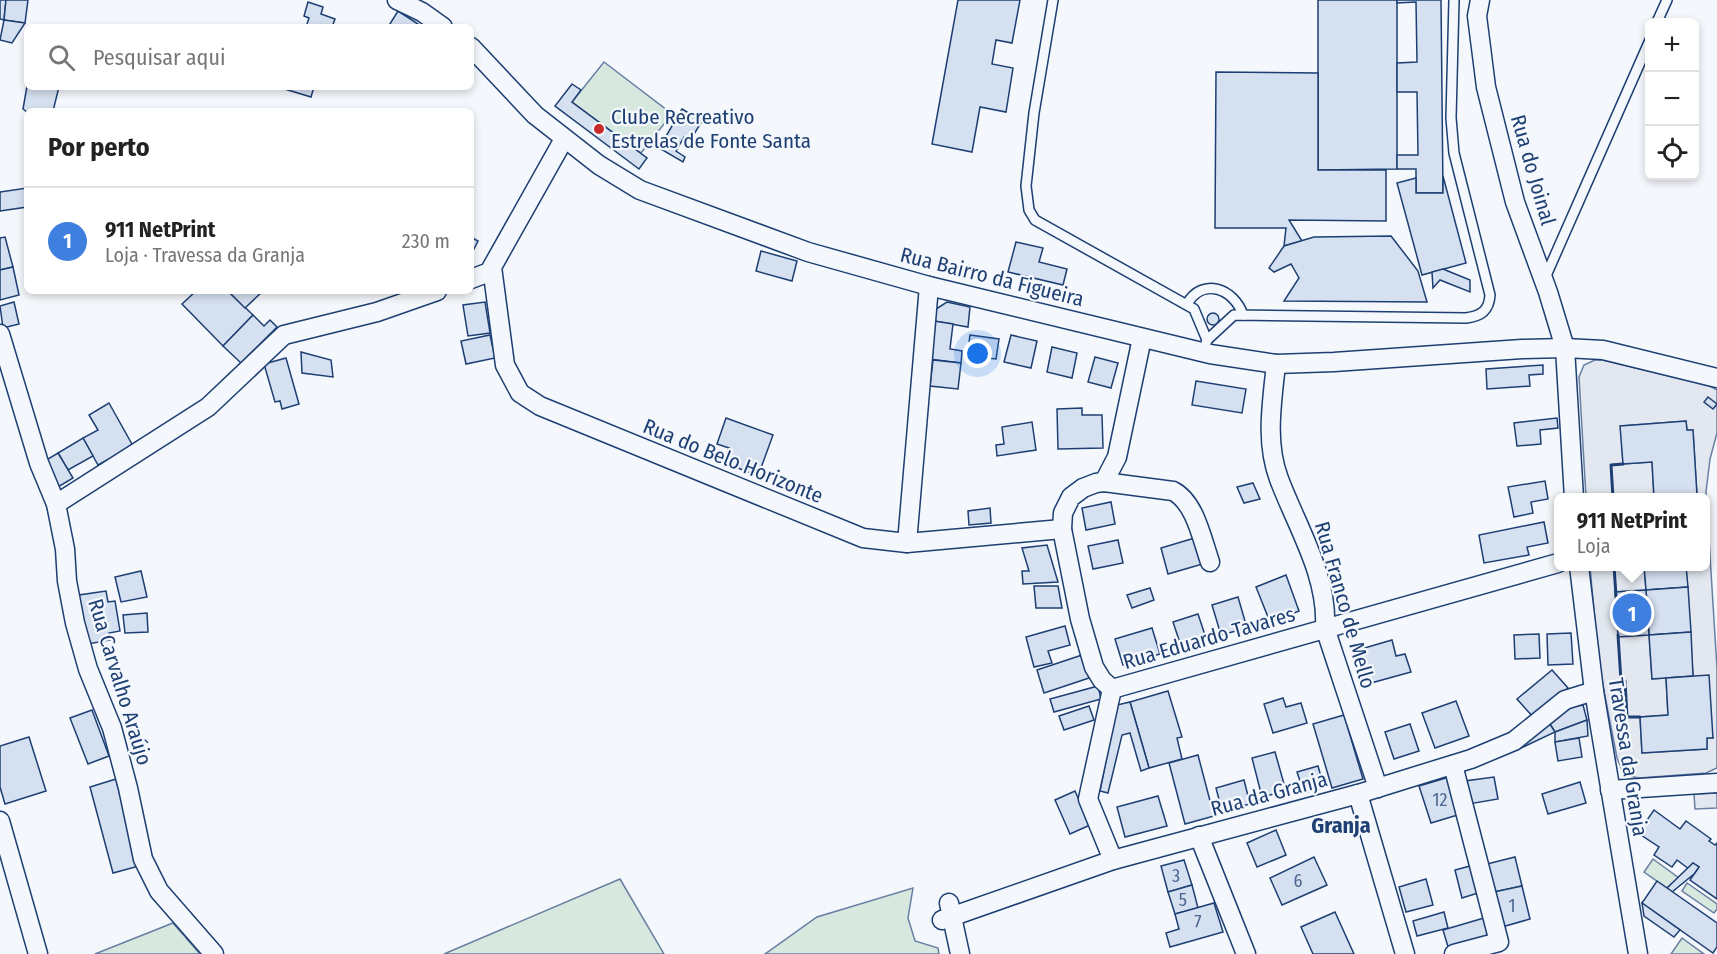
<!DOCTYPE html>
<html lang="pt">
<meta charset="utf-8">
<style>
body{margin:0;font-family:"Fira Sans Condensed",sans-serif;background:#f2f2f2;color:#222}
.controls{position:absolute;right:18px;top:18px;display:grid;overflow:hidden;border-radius:9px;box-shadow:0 3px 9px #0003}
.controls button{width:54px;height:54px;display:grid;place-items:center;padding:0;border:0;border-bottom:2px solid #e0e0e0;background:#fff;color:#222;font:30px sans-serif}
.you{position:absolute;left:978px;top:354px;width:21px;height:21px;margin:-15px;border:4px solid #fff;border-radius:50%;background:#1a73e8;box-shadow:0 0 0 9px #1a73e833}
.badge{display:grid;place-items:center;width:39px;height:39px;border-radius:50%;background:#c62828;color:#fff;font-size:20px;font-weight:700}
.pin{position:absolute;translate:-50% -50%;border:3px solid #fff;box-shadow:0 2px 6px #0006}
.popup{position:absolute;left:1554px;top:493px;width:156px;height:78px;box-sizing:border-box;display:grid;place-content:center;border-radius:9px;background:#fff;filter:drop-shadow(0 2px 4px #0005);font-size:20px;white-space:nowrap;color:#767676}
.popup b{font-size:22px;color:#222}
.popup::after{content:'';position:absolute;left:50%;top:100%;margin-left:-12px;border:12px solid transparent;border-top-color:#fff}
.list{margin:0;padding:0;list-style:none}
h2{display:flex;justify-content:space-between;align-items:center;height:78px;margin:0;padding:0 24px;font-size:26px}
h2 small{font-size:20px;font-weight:400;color:#767676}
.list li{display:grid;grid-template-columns:39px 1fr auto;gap:18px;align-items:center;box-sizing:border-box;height:108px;padding:0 24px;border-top:2px solid #e0e0e0}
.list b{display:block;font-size:22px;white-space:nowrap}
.list p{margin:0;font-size:20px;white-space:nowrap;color:#767676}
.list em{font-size:20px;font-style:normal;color:#767676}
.icon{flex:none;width:33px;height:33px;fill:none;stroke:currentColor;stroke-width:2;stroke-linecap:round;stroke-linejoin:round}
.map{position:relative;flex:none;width:1717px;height:954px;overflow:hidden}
.search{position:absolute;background:#fff;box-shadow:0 3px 9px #0003;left:24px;top:24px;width:450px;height:66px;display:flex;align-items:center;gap:15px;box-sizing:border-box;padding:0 21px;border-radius:9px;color:#767676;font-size:22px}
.panel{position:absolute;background:#fff;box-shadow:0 3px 9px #0003;left:24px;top:108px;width:450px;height:186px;border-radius:9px}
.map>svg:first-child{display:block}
</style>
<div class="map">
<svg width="1717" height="954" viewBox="0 0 1717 954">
<rect width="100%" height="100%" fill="#f4f7fb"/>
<g fill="#d7e8df" stroke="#687fa3" stroke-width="1.5">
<path d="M604,62L672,114L641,153L572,102Z"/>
<path d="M1653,859L1679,878L1667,888L1644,872Z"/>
<path d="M620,879L664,954H444Z"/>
<path d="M1687,883L1717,904V909L1714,913L1682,891Z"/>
<path d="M913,888L908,918L915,941L938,948L939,954H765L817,917Z"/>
<path d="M173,923L200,954H95Z"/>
<path d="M1682,938L1704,954H1671Z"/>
</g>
<g fill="#e3e8f0" stroke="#687fa3" stroke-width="1.5">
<path d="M1603,360L1710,386L1717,390V433L1710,459L1706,492L1717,668V768L1706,773L1639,778L1629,776L1622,770L1617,758L1599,665L1590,567H1644L1646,590L1615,592L1649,635L1652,679L1666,678L1668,715L1640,717L1642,753L1707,749V738H1713L1693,676L1686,567L1706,566V498L1682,497L1697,495L1693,430H1687L1686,421L1621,426L1623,464L1652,462L1654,497H1586L1579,377L1584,365L1595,360Z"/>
<path d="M1717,793V808L1695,809L1694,794Z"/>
</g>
<g fill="#d5e0f0" stroke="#1d3f73" stroke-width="1.5">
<path d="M0,0H6L4,20L0,19Z"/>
<path d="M6,0H28L25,23L4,20Z"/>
<path d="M958,0H1020L1012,43L996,40L992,64L1013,68L1006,112L980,107L972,152L932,144Z"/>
<path d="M1318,0H1397V169L1318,170Z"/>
<path d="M1397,0H1441L1443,193H1416V169H1397V155H1418L1417,92H1397V63L1417,62L1416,2L1397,3Z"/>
<path d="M308,2L323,7L321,14L335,19L332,27H306L309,18L304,16Z"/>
<path d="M398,11L418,24L416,27H388Z"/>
<path d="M4,20L25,23L12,43L0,40Z"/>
<path d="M1216,72L1318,73V170H1386V221L1289,220L1302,241L1284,246L1286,228H1215Z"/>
<path d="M572,84L581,90L572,102L647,158L639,169L555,106Z"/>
<path d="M27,86L59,87L53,111L27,112L23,109Z"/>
<path d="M278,87H314L311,97Z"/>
<path d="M682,109L702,121L690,141L684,137L676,151L685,157L683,162L659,148Z"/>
<path d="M1443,176L1466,263L1422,275L1397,183L1416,178V193H1443Z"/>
<path d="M27,188V207L0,211V192Z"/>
<path d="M1391,236L1418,271L1427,302L1284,301L1299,278L1291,264L1274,272L1269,268L1284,246L1314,237Z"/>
<path d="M5,237L13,267L0,270V238Z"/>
<path d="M471,237L478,241L471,255Z"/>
<path d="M1016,242L1043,248L1039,262L1067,269L1063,285L1008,272Z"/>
<path d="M761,251L797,261L792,281L756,271Z"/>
<path d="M13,267L19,295L0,300V270Z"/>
<path d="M1443,269L1470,280V292L1440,280L1433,288L1432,272Z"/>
<path d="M196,291H228L253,315L223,346L182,304Z"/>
<path d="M228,291H263L245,308Z"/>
<path d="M14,302L19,324L3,328L0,306Z"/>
<path d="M485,302L490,333L468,336L463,305Z"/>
<path d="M947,302L970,307L968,327L934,321L936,309Z"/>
<circle cx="1213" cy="319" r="6"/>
<path d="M253,315L264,326L270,320L277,327L241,363L223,346Z"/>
<path d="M934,321L953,324L950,349L962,351L961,363L929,359Z"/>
<path d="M490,335L495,358L466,364L461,341Z"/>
<path d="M970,335L999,339L996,359L967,356Z"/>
<path d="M1011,335L1037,341L1031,368L1004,362Z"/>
<path d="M1052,347L1077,353L1072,378L1047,372Z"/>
<path d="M301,352L331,360L333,377L302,373Z"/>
<path d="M1095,357L1118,363L1111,388L1088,382Z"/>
<path d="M286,358L299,404L282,409L280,401L275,402L264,364Z"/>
<path d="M933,360L961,363L958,389L930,386Z"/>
<path d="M1543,365V374L1529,375L1530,386L1487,389L1486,369Z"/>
<path d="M1196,381L1246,389L1242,413L1192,405Z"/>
<path d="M1708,397L1717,404L1713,409L1704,402Z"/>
<path d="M109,403L133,446L98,465L83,438L98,430L89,415Z"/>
<path d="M1082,408V415H1102L1103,448L1058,449L1057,409Z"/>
<path d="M726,418L773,435L758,476L723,462L729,448L717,444Z"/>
<path d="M1557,418L1558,428L1540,430L1541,444L1517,446L1514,423Z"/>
<path d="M1686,421L1687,430H1693L1697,495L1654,498L1652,462L1623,464L1620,426Z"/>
<path d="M1032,422L1036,450L997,456L996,445L1004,444L1002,427Z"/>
<path d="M83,438L93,456L68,470L58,453Z"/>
<path d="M58,453L73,478L58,487L43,462Z"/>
<path d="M1545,481L1548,499L1531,502L1533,513L1514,517L1508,487Z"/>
<path d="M1253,483L1260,499L1244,503L1237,487Z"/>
<path d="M1111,502L1115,524L1086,530L1082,508Z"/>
<path d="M990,508L991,523L969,525L968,511Z"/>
<path d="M1544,522L1548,543L1527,547L1529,555L1484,563L1479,535Z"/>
<path d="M1198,537L1206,563L1168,574L1161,548Z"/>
<path d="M1118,540L1123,563L1093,569L1088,546Z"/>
<path d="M1047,545L1058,582L1023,584L1022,571H1029L1022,548Z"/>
<path d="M1644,566H1686L1688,587L1646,590Z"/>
<path d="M141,571L147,597L121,602L115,577Z"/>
<path d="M1286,575L1299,611L1270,622L1256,587Z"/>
<path d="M1034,586H1058L1062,608H1036Z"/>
<path d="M1688,587L1691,632L1649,635L1646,590Z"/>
<path d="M1150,588L1154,600L1132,608L1127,595Z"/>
<path d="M1646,590L1649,635L1618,637L1615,592Z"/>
<path d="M106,591L108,602L115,601L120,631L109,633L110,640L88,644L79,595Z"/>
<path d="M1238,597L1247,628L1221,635L1212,605Z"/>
<path d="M147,613L148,632L125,633L123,615Z"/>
<path d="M1198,614L1206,638L1181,646L1173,622Z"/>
<path d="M1065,626L1070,645L1048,651L1052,663L1034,667L1026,637Z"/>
<path d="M1152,628L1160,654L1123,665L1115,639Z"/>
<path d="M1691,632L1693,676L1652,679L1649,635Z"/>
<path d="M1571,633L1573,664L1548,665L1547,634Z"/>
<path d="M1539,634L1540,658L1515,659L1514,635Z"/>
<path d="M1392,640L1396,656L1405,654L1411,672L1371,683L1361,649Z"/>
<path d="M1082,655L1089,678L1044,693L1037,670Z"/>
<path d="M1552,670L1568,688L1533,717L1517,699Z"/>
<path d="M1709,675L1713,738H1707V749L1642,753L1640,717L1668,715L1666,678Z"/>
<path d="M1098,686L1101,699L1054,712L1050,699Z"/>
<path d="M1168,691L1182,737L1177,738L1182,759L1149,768L1130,702Z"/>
<path d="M1283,698L1286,707L1301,703L1307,723L1273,733L1264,704Z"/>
<path d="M1456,701L1469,736L1435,748L1422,713Z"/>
<path d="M1130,702L1149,768L1141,771L1130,733L1122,735L1108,793L1100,791L1117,705Z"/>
<path d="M1583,705L1587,720L1555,732L1548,721L1565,708Z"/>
<path d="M1089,706L1094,720L1064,730L1059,716Z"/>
<path d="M92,710L109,756L88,764L70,718Z"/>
<path d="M1344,715L1363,779L1332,788L1313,724Z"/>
<path d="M1587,720L1588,736L1555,742V732Z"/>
<path d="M1548,721L1555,732L1517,750L1532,732Z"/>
<path d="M1410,724L1419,751L1394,759L1385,732Z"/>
<path d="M29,737L46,791L5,804L0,787V746Z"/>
<path d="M1579,738L1582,757L1558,761L1555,742Z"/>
<path d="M1275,752L1286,791L1262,797L1252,758Z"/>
<path d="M1198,755L1214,816L1185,824L1169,763Z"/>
<path d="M1318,766L1324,787L1304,793L1297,772Z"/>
<path d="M1449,777L1461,814L1431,823L1419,786Z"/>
<path d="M1494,777L1498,799L1469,804L1465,781Z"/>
<path d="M116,779L139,866L113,873L90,787Z"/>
<path d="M1244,780L1250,804L1222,811L1216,788Z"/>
<path d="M1580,782L1586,803L1548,814L1542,794Z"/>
<path d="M1075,791L1090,825L1070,834L1055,800Z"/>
<path d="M1158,796L1167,826L1125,837L1117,807Z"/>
<path d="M1654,810L1680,829L1686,821L1711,839L1709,841L1715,845L1717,843V899L1690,880L1699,867L1693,863L1689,869L1677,860L1672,867L1654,855L1659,847L1638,833Z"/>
<path d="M1276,830L1286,855L1257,867L1247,843Z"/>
<path d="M1314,857L1327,885L1282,905L1270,878Z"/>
<path d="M1515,857L1522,886L1494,892L1487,864Z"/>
<path d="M1184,860L1192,885L1168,892L1161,866Z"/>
<path d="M1693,863L1699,867L1694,874L1672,892L1667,888Z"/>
<path d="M1470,866L1478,893L1462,898L1455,870Z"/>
<path d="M1426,879L1433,905L1406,912L1399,887Z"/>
<path d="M1657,881L1717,923V947L1713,953L1642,903Z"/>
<path d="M1192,885L1198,908L1175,914L1168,892Z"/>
<path d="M1522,886L1530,919L1502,927L1494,892Z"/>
<path d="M1214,903L1223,932L1170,947L1166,933L1179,929L1175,914Z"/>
<path d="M1642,903L1680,930L1674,937L1644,916Z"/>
<path d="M1335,912L1354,954H1313L1301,927Z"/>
<path d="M1444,912L1448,928L1417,936L1413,921Z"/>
<path d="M1484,918L1490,939L1449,950L1443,930Z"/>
</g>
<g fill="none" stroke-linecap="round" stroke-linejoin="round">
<g stroke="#1d3f73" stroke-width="12">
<g id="lane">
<path d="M1053,0L1034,113L1026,186L1029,210L1035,220L1194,309L1207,340"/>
<path d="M1657,22L1667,0"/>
<path d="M1545,278L1650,40"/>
<path d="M1187,304C1202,277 1234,288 1243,315"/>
<path d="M1203,353L1207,340L1234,315L1466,318C1481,316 1489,311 1490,295L1454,153L1451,118L1454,0"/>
</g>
</g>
<g stroke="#1d3f73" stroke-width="21">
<g id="street">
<path d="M397,0L422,12L443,27"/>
<path d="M1480,0L1477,16L1486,87L1515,202L1548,292L1565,348L1574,498"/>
<path d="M471,47L535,115L599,165L640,190L808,252L929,286L1210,354L1276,364L1334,362L1522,349L1565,348L1603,350L1717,378"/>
<path d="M564,139L492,267L505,365L520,393L540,406L863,538L907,543L1062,529"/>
<path d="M471,279L492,271"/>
<path d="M0,334L39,463L56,504L65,549L67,581L75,623L88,669L112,728L128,788L143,859L159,891L214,954"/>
<path d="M1276,364C1272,403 1265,442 1279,479C1297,527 1328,575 1325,628L1378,788"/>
<path d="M1104,482L1117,457L1142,338"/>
<path d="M56,504L208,407L284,335L377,312L437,291"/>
<path d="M907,543L929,286"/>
<path d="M1210,562C1202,539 1195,502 1173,491L1104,482L1096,483L1083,488L1071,497L1063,513L1062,529L1080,619L1094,667L1102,680L1112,689L1558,563"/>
<path d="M1579,566L1594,691L1638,954"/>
<path d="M1112,689L1088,799L1113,860"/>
<path d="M1453,765L1499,942L1454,954"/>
<path d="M1610,790L1717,783"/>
<path d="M1358,794L1405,954"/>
<path d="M0,821L38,954"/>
<path d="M1199,836L1246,954"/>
<path d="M949,903L960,954"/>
<path d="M942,920L1113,860L1358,794L1471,759L1514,741L1565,700L1594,691"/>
</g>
</g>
<use href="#lane" stroke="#f4f7fb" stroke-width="9"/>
<use href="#street" stroke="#f4f7fb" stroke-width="18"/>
<g stroke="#1d3f73" stroke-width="3">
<path d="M1613,498L1611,465L1623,464"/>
<path d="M1614,566L1616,596"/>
<path d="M1618,635L1621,681H1625L1627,717H1640"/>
</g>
</g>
<circle fill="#c62828" stroke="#f4f7fb" stroke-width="2" cx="599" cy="129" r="6"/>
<g text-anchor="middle" stroke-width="4.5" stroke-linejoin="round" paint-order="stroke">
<g font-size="18" fill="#4b6792">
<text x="1440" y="806">12</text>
<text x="1176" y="882">3</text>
<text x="1298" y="887">6</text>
<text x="1183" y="906">5</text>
<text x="1512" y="912">1</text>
<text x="1198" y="928">7</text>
</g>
<g font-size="21" fill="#1d3f73" stroke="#f4f7fb" text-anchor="start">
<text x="611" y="124">Clube Recreativo<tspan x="611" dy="24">Estrelas de Fonte Santa</tspan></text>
</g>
<g font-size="21" fill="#1d3f73" stroke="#f4f7fb">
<text transform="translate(1533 170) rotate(74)" y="7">Rua do Joinal</text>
<text transform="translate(992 277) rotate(14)" y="7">Rua Bairro da Figueira</text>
<text transform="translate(733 461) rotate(22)" y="7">Rua do Belo Horizonte</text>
<text transform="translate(1345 605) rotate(74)" y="7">Rua Franco de Mello</text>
<text transform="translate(1209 638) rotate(-16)" y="7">Rua Eduardo Tavares</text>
<text transform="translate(120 682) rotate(73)" y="7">Rua Carvalho Araújo</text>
<text transform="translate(1628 757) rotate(81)" y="7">Travessa da Granja</text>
<text transform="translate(1269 794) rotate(-15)" y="7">Rua da Granja</text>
</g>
<g font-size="22" font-weight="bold" fill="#1d3f73" stroke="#f4f7fb">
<text x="1341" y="833">Granja</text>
</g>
</g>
</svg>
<div class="controls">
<button>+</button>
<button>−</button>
<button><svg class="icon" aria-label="locate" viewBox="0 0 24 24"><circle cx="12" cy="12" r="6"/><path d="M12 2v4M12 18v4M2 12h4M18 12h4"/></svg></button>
</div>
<div class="you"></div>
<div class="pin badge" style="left:1632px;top:613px;background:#3f7fe0">1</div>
<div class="popup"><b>911 NetPrint</b>Loja</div>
<div class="search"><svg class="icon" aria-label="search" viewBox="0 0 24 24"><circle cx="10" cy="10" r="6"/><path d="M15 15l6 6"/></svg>Pesquisar aqui</div>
<section class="panel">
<h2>Por perto<small></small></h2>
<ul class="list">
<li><span class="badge" style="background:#3f7fe0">1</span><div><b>911 NetPrint</b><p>Loja · Travessa da Granja</p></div><em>230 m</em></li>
</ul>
</section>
</div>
